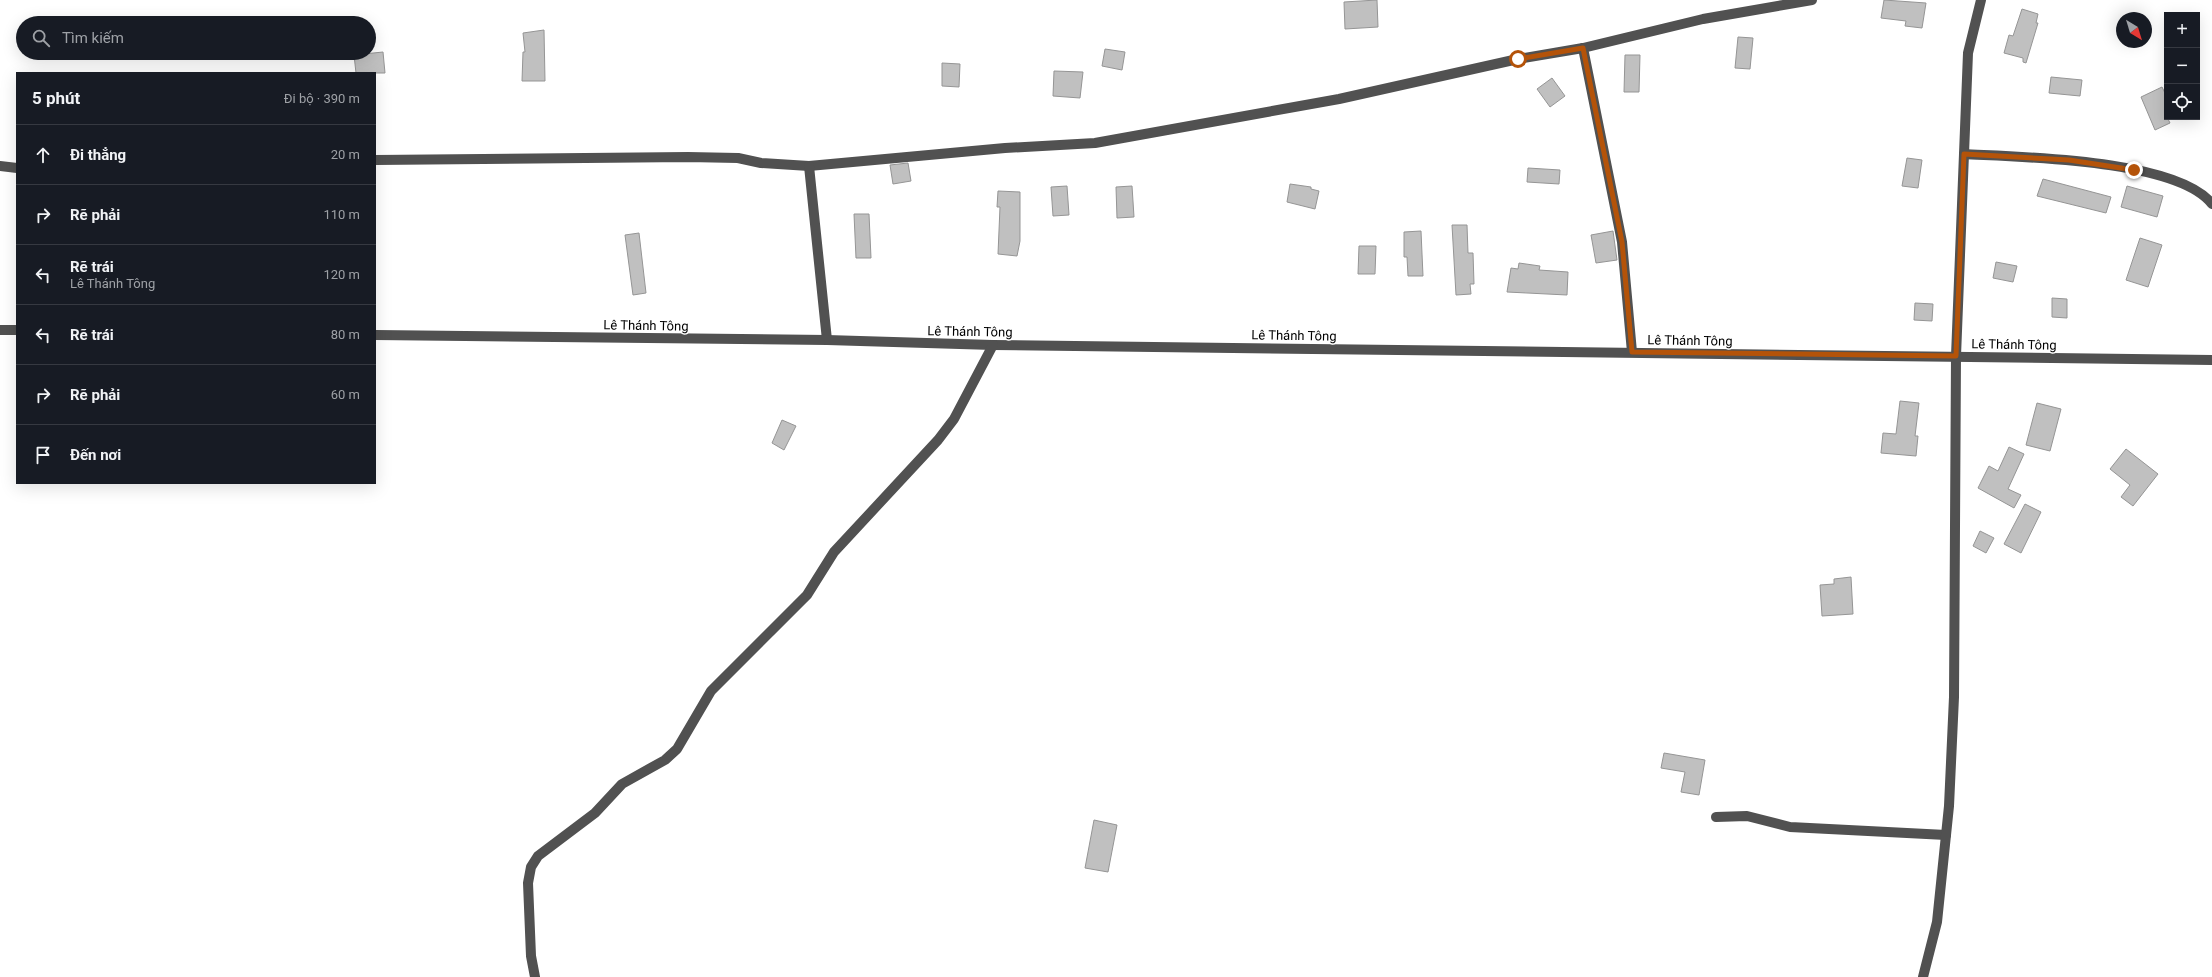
<!DOCTYPE html>
<html lang="vi">
<meta charset="utf-8">
<style>
body{margin:0;font-family:Roboto,sans-serif;background:#242831;color:#f1f3f6}
.controls{position:absolute;right:12px;top:12px;display:grid;overflow:hidden;border-radius:0px;box-shadow:0 4px 16px #0002}
.controls button{width:36px;height:36px;display:grid;place-items:center;padding:0;border:0;border-bottom:1px solid #363941;background:#171b24;color:#f1f3f6;font:20px sans-serif}
.compass{position:absolute;left:2116px;top:12px;width:36px;height:36px;border-radius:50%;background:#171b24;box-shadow:0 4px 16px #0002;rotate:142deg}
.stop{position:absolute;width:12px;height:12px;margin:-9px;border:3px solid #b45309;border-radius:50%;background:#fff}
.stop.end{background:#b45309;border-color:#fff;box-shadow:0 1px 4px #0008}
.list{margin:0;padding:0;list-style:none}
h2{display:flex;justify-content:space-between;align-items:center;height:52px;margin:0;padding:0 16px;font-size:17px}
h2 small{font-size:13px;font-weight:400;color:#9ea1a6}
.list li{display:grid;grid-template-columns:26px 1fr auto;gap:12px;align-items:center;box-sizing:border-box;height:60px;padding:0 16px;border-top:1px solid #363941}
.list b{display:block;font-size:15px;white-space:nowrap}
.list p{margin:0;font-size:13px;white-space:nowrap;color:#9ea1a6}
.list em{font-size:13px;font-style:normal;color:#9ea1a6}
.icon{flex:none;width:22px;height:22px;fill:none;stroke:currentColor;stroke-width:2;stroke-linecap:round;stroke-linejoin:round}
.map{position:relative;flex:none;width:2212px;height:977px;overflow:hidden}
.search{position:absolute;background:#171b24;box-shadow:0 4px 16px #0002;left:16px;top:16px;width:360px;height:44px;display:flex;align-items:center;gap:10px;box-sizing:border-box;padding:0 14px;border-radius:22px;color:#9ea1a6;font-size:15px}
.panel{position:absolute;background:#171b24;box-shadow:0 4px 16px #0002;left:16px;top:72px;width:360px;height:412px;border-radius:0px}
.map>svg:first-child{display:block}
</style>
<div class="map">
<svg width="2212" height="977" viewBox="0 0 2212 977">
<rect width="100%" height="100%" fill="#fff"/>
<g fill="#c0c0c0" stroke="#959595">
<path d="M1377,0L1378,27L1345,29L1344,2Z"/>
<path d="M1884,0L1926,3L1922,28L1905,26L1906,21L1881,18Z"/>
<path d="M2022,9L2038,14L2036,23H2038L2026,63L2023,62V58L2004,53L2009,35L2013,36Z"/>
<path d="M544,30L545,81H522L523,52H525L523,33Z"/>
<path d="M1738,37L1753,38L1750,69L1735,68Z"/>
<path d="M1105,49L1125,52L1122,70L1102,66Z"/>
<path d="M383,52L385,73H356L354,55Z"/>
<path d="M1625,55H1640L1639,92H1624Z"/>
<path d="M942,63L960,64L959,87L942,86Z"/>
<path d="M1054,71L1083,72L1080,98L1053,96Z"/>
<path d="M2051,77L2082,80L2080,96L2049,93Z"/>
<path d="M1552,78L1565,96L1550,107L1537,89Z"/>
<path d="M2162,87L2167,97V117L2170,123L2155,130L2141,97Z"/>
<path d="M1907,158L1922,160L1918,188L1902,186Z"/>
<path d="M908,163L911,181L893,184L890,165Z"/>
<path d="M1528,168L1560,170L1559,184L1527,182Z"/>
<path d="M2043,179L2111,197L2106,213L2037,196Z"/>
<path d="M1290,184L1311,187V189L1319,191L1315,209L1287,202Z"/>
<path d="M1067,186L1069,215L1053,216L1051,187Z"/>
<path d="M1132,186L1134,217L1117,218L1116,187Z"/>
<path d="M2127,186L2163,196L2157,217L2121,207Z"/>
<path d="M998,191L1020,192V241L1017,256L998,254L1000,207H997Z"/>
<path d="M854,214H869L871,258H856Z"/>
<path d="M1452,225H1467L1468,253H1473L1474,284H1470L1471,294L1456,295Z"/>
<path d="M1421,231L1423,276H1408L1407,257H1404V232Z"/>
<path d="M1613,231L1617,260L1596,263L1591,235Z"/>
<path d="M639,233L646,293L633,295L625,235Z"/>
<path d="M2140,238L2162,245L2148,287L2126,280Z"/>
<path d="M1359,246H1376L1375,274H1358Z"/>
<path d="M1996,262L2017,266L2013,282L1993,278Z"/>
<path d="M1519,263L1540,266L1539,270L1568,272L1567,295L1507,292L1511,268L1518,269Z"/>
<path d="M2052,298L2067,299V318L2052,317Z"/>
<path d="M1915,303L1933,304L1932,321L1914,320Z"/>
<path d="M1900,401L1919,403L1915,436H1918L1916,456L1881,453L1883,433L1896,434Z"/>
<path d="M2037,403L2061,409L2050,451L2026,445Z"/>
<path d="M782,420L796,426L784,450L772,443Z"/>
<path d="M2009,447L2024,454L2008,489L2021,495L2014,508L1978,488L1989,466L1998,471Z"/>
<path d="M2126,449L2158,474L2133,506L2121,497L2130,485L2110,469Z"/>
<path d="M2025,504L2041,512L2021,553L2004,544Z"/>
<path d="M1980,531L1994,538L1986,553L1973,546Z"/>
<path d="M1851,577L1853,614L1822,616L1820,585L1834,584V579Z"/>
<path d="M1664,753L1705,760L1699,795L1681,792L1685,772L1661,768Z"/>
<path d="M1094,820L1117,825L1108,872L1085,868Z"/>
</g>
<g fill="none" stroke-linecap="round" stroke-linejoin="round">
<g stroke="#515151" stroke-width="10">
<path d="M1583,48L1622,242L1632,352"/>
<path d="M1964,154C2020,157 2177,159 2212,204"/>
<path d="M375,160L688,157L738,158L761,163L809,166L1005,148L1095,143L1339,99L1518,59L1583,48L1703,19L1812,0"/>
<path d="M0,166L17,168"/>
<path d="M809,166L827,340"/>
<path d="M0,330H17"/>
<path d="M375,335L827,340L993,345L2212,360"/>
<path d="M1716,817L1747,816L1790,827L1946,835"/>
<path d="M535,977L531,956L528,883L531,867L538,856L595,813L622,784L665,760L677,749L711,691L807,595L834,552L938,440L954,419L993,345"/>
<path d="M1923,977L1937,922L1949,806L1954,697L1956,356L1968,53L1981,0"/>
</g>
</g>
<g fill="none" stroke-linecap="round" stroke-linejoin="round">
<path stroke="#b45309" stroke-width="5" d="M1518,59L1583,48L1622,242L1632,352L1956,356L1964,154L2069,160L2134,170"/>
</g>
<g text-anchor="middle" stroke-width="3" stroke-linejoin="round" paint-order="stroke">
<g font-size="13" fill="#000" stroke="#fff">
<text transform="translate(646 325) rotate(1)" y="5">Lê Thánh Tông</text>
<text transform="translate(970 331) rotate(1)" y="5">Lê Thánh Tông</text>
<text transform="translate(1294 335) rotate(1)" y="5">Lê Thánh Tông</text>
<text transform="translate(1690 340) rotate(1)" y="5">Lê Thánh Tông</text>
<text transform="translate(2014 344) rotate(1)" y="5">Lê Thánh Tông</text>
</g>
</g>
</svg>
<div class="controls">
<button>+</button>
<button>−</button>
<button><svg class="icon" aria-label="locate" viewBox="0 0 24 24"><circle cx="12" cy="12" r="6"/><path d="M12 2v4M12 18v4M2 12h4M18 12h4"/></svg></button>
</div>
<svg class="compass" viewBox="-18 -18 36 36"><path d="M0-13l5 13h-10z" fill="#e53935"/><path d="M0 13l5-13h-10z" fill="#9ea1a6"/></svg>
<div class="stop" style="left:1518px;top:59px"></div>
<div class="stop end" style="left:2134px;top:170px"></div>
<div class="search"><svg class="icon" aria-label="search" viewBox="0 0 24 24"><circle cx="10" cy="10" r="6"/><path d="M15 15l6 6"/></svg>Tìm kiếm</div>
<section class="panel">
<h2>5 phút<small>Đi bộ · 390 m</small></h2>
<ul class="list">
<li><svg class="icon" aria-label="ahead" viewBox="0 0 24 24"><path d="M12 20V5M6 11l6-6 6 6"/></svg><div><b>Đi thẳng</b></div><em>20 m</em></li>
<li><svg class="icon" aria-label="right" viewBox="0 0 24 24"><path d="M7 20v-9h11M14 6l5 5-5 5"/></svg><div><b>Rẽ phải</b></div><em>110 m</em></li>
<li><svg class="icon" aria-label="left" viewBox="0 0 24 24"><path d="M17 20v-9H6M10 6l-5 5 5 5"/></svg><div><b>Rẽ trái</b><p>Lê Thánh Tông</p></div><em>120 m</em></li>
<li><svg class="icon" aria-label="left" viewBox="0 0 24 24"><path d="M17 20v-9H6M10 6l-5 5 5 5"/></svg><div><b>Rẽ trái</b></div><em>80 m</em></li>
<li><svg class="icon" aria-label="right" viewBox="0 0 24 24"><path d="M7 20v-9h11M14 6l5 5-5 5"/></svg><div><b>Rẽ phải</b></div><em>60 m</em></li>
<li><svg class="icon" aria-label="arrive" viewBox="0 0 24 24"><path d="M6 21V4h12l-3 4 3 4H6"/></svg><div><b>Đến nơi</b></div></li>
</ul>
</section>
</div>
